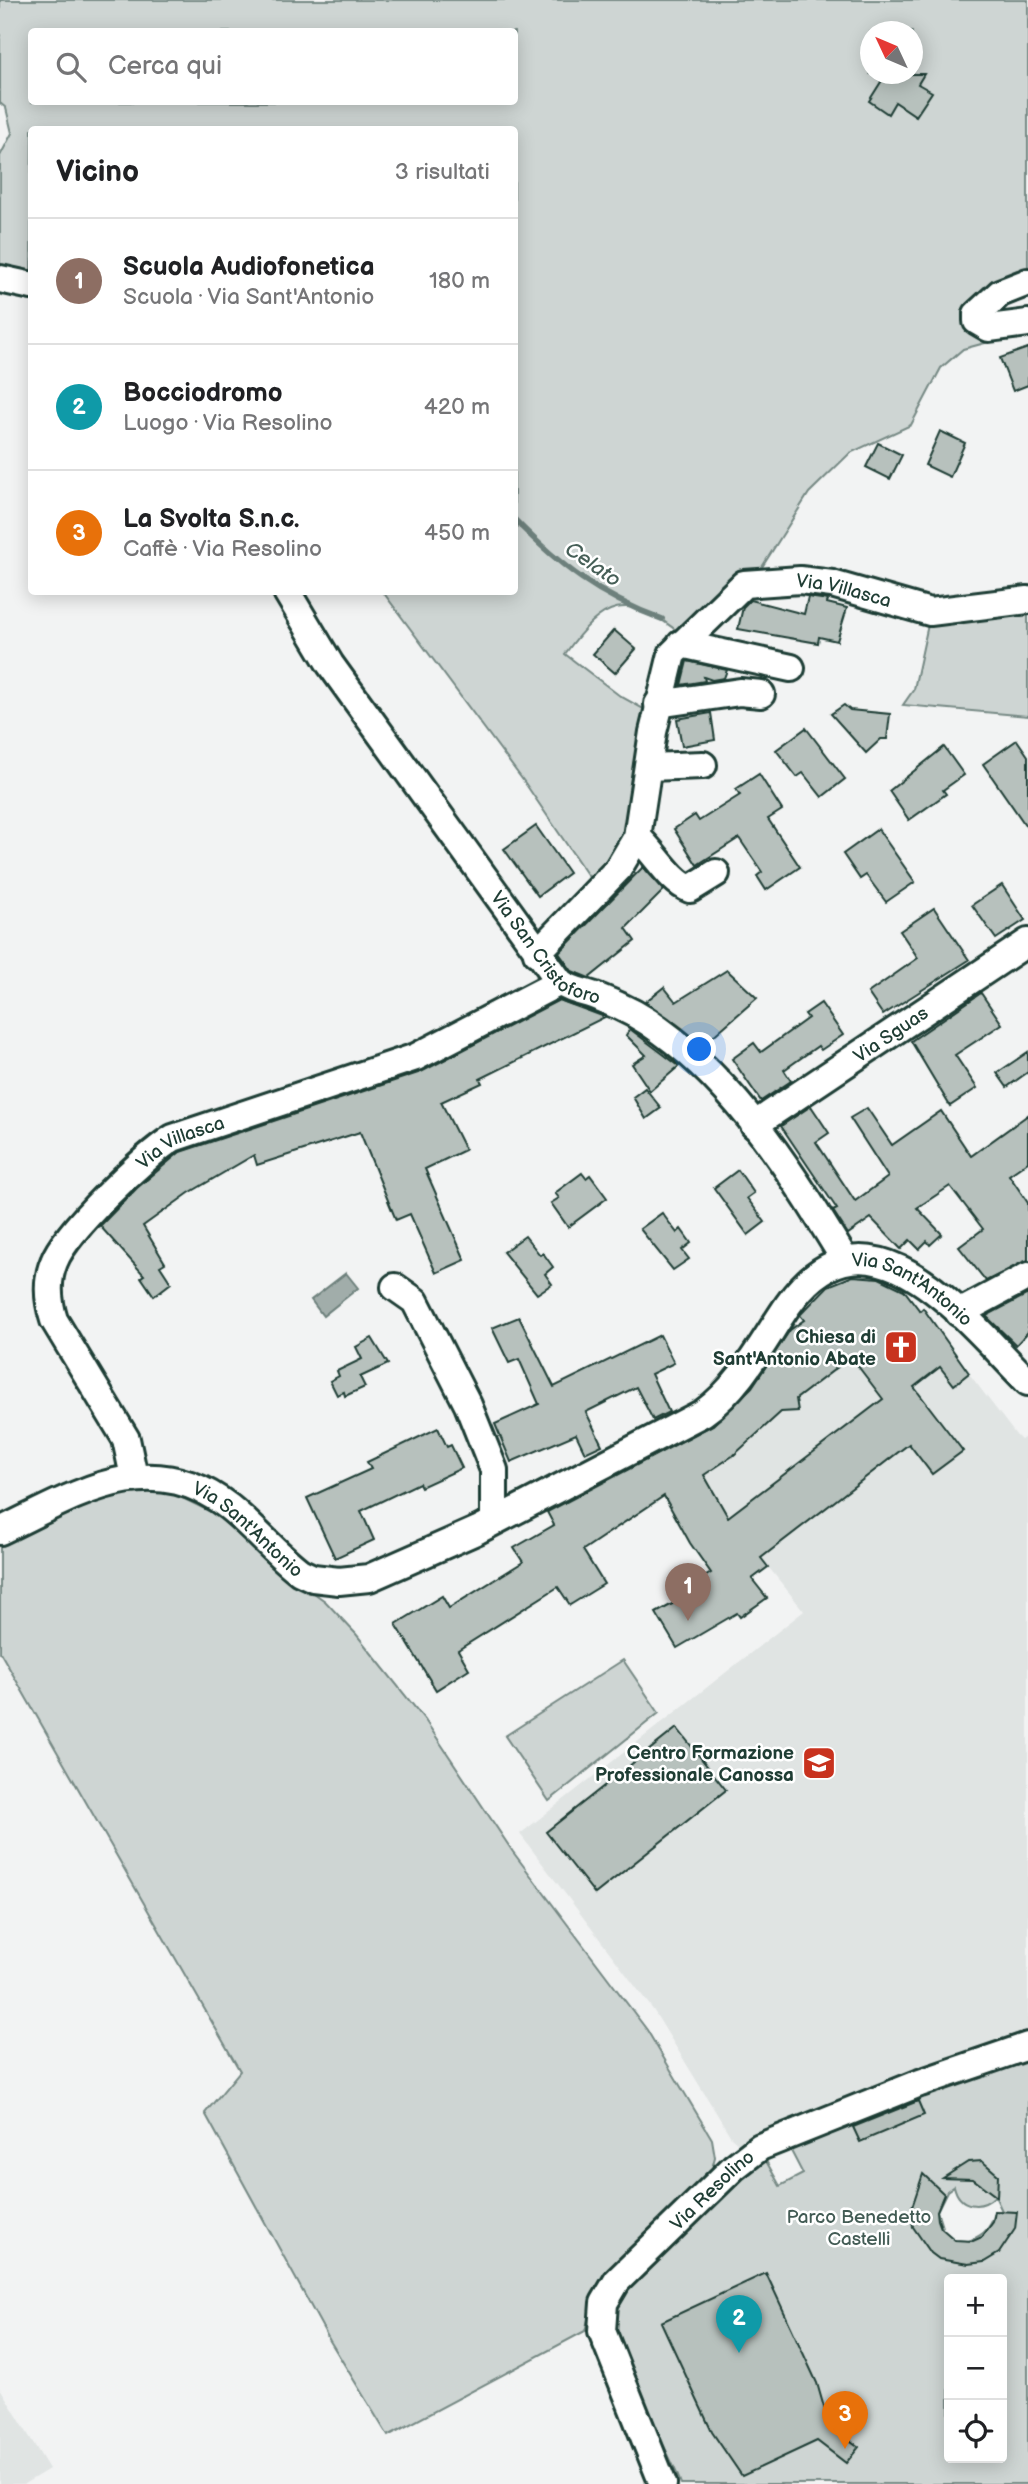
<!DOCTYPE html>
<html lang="it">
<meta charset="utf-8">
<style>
body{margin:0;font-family:"Balsamiq Sans",sans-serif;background:#f2f2f2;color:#202124}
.controls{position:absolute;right:21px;bottom:21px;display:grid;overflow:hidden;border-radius:7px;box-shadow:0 4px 18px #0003}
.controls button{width:63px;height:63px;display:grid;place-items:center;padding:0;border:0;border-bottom:2px solid #e0e0e0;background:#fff;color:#202124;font:35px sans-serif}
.compass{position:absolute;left:860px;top:21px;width:63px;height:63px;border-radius:50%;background:#fff;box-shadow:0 4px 18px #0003;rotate:314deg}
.you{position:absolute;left:700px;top:1050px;width:24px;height:24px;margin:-18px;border:5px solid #fff;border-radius:50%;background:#1a73e8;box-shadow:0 0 0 10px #1a73e833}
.badge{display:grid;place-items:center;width:46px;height:46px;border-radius:50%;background:#d93025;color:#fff;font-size:23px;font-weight:700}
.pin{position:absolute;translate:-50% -58px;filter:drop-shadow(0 2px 4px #0008)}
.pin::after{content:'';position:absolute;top:37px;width:24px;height:21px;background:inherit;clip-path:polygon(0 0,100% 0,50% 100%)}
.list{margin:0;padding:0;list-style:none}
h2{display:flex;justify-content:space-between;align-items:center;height:91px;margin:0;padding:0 28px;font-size:30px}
h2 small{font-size:23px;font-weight:400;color:#757577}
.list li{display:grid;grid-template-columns:46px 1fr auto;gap:21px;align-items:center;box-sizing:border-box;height:126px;padding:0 28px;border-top:2px solid #e0e0e0}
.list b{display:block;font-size:26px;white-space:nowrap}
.list p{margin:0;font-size:23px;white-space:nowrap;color:#757577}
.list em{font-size:23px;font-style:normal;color:#757577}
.icon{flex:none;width:38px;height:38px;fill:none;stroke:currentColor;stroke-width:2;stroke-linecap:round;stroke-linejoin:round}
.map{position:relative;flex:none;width:1028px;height:2484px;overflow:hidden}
.search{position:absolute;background:#fff;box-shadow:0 4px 18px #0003;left:28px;top:28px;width:490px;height:77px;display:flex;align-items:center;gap:18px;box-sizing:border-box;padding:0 24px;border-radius:7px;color:#757577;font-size:26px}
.panel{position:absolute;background:#fff;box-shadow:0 4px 18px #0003;left:28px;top:126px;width:490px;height:469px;border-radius:7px}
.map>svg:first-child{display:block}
</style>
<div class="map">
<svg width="1028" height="2484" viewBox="0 0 1028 2484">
<rect width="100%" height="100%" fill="#f2f3f3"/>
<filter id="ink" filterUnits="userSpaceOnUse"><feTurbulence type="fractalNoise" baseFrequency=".0143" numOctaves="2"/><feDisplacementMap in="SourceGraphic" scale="14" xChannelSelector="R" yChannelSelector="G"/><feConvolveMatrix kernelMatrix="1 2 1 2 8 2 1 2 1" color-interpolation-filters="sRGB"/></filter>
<g filter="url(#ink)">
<g fill="#e0e4e3">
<path d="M860,1272L883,1273L898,1282L919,1310L923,1308L943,1335L941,1337L1016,1435L1021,1440L1028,1435V2038L748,2142L738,2143L731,2137L654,2011L520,1834L804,1611L728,1517L704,1475L734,1455L796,1399L766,1364L782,1336L804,1320L796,1309L832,1279Z"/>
<path d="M0,2388L49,2469L24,2484H0Z"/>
</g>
<g fill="#ced5d3" stroke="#768984" stroke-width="2" fill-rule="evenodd">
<path d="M0,0H1028V268L996,285L978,333L996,340L963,349L941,368L911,425L850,453L809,493L755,578L682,635C627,590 603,601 565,654L620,696L651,713L634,835L597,889L525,783L383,592H514V130H32L31,275L0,268V156L12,133L6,108L0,103ZM32,32H514V102H32ZM870,32H912V74H870Z"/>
<path d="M1028,611V716L903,705L914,689L929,620Z"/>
<path d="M135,1488L164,1489L215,1514L267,1559L325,1601L356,1634L425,1720L513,1852L647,2030L712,2139L715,2157L710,2176L594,2297L585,2331L388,2436L330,2341L205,2113L240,2071L0,1652V1542L110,1495Z"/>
<path d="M623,1660L659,1713L549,1801L505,1736Z"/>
<path d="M1028,2055V2484H681C667,2443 613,2362 614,2325C614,2314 617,2304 622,2294L739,2177L766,2161L780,2186L803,2174L790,2149L916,2096ZM954,2186C959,2208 981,2210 995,2196L1002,2211L995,2212C989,2239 970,2238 949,2250L937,2211L947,2191ZM949,2279H1002V2458H949Z"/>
</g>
<path fill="#a1adaa" stroke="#6d807b" stroke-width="2" d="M346,1273L358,1288L323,1316L311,1300Z"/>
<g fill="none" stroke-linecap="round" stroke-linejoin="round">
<path stroke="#6d807b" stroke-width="6" d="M514,519C561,567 599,596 662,619"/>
</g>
<g fill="#b7c1bd" stroke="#1f3d34" stroke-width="2" fill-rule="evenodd">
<path d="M886,74H924L918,84L932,92L916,116L895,102L888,114L869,101Z"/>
<path d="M1028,348V385L1013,391L1000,358Z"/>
<path d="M940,431L965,443L950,477L925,465Z"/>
<path d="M878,443L902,455L890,479L866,467Z"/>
<path d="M808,597L828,600L827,603L847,608L837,641L819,637L818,643L738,629L743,607L750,600L804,614Z"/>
<path d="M614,630L636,649L615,673L593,654Z"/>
<path d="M687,661L727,670L724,678L712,680L704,677L705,681L681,685Z"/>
<path d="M844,705L850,710L890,714L887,739H881L866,753L831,714Z"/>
<path d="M711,713L715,740L682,746L677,719Z"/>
<path d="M806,728L845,779L822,797L803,773L797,777L776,750Z"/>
<path d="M1017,740L1028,756V829L983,764Z"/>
<path d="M944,747L964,775L943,790L946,794L909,820L889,791Z"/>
<path d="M759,774L782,810L768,819L800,867L766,890L757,876L762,872L739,838L697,865L674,829L695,815L699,821L740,795L736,789Z"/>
<path d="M536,826L569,873L538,896L504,849Z"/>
<path d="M878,829L915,882L886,902L866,875L860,879L843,854Z"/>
<path d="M643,867L664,890L626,928L635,941L589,978L572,971L559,953Z"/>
<path d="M1002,885L1025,920L996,939L972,905Z"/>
<path d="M934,908L969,960L883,1015L868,993L918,958L900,931Z"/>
<path d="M727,970L757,998L703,1045L645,1002L664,987L676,1002Z"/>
<path d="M981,993L1002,1024L955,1055L977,1088L950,1106L911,1041Z"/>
<path d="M559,1000L605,1017L480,1079L482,1083L441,1102L465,1150L425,1169L465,1260L436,1273L410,1214L396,1220L360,1132L257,1165L254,1155L189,1193L143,1226L165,1263L160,1266L171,1283L154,1296L141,1277L144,1275L100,1226L137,1188L180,1152L421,1072Z"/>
<path d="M821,1003L843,1035L821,1050L818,1046L784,1070L791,1081L761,1101L732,1059L754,1043L761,1052L808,1018L805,1014Z"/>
<path d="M630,1029L679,1066L650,1091L632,1064L646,1055L626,1035Z"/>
<path d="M1028,1052V1072L1007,1087L997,1073Z"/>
<path d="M645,1088L661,1108L646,1119L633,1097Z"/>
<path d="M811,1106L829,1133L816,1142L855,1201L888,1177L850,1118L867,1108L892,1145L941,1111L971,1156L1028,1115V1162L1009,1175L1028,1203V1260L986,1281L959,1247L983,1229L950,1186L917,1208L942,1234L930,1245L927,1241L919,1249L910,1240L901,1249L871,1218L848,1234L833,1211L837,1209L781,1126Z"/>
<path d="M738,1170L754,1193L747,1198L765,1222L748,1235L714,1188Z"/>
<path d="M582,1173L586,1178L590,1175L607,1198L568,1227L551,1203L559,1198L555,1193Z"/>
<path d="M662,1213L677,1233L681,1229L691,1243L682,1250L689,1259L673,1270L640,1229Z"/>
<path d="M525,1236L540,1255L543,1253L553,1267L545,1274L552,1284L537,1294L503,1252Z"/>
<path d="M853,1276L879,1278L904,1290L920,1311L923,1308L969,1373L954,1385L940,1367L914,1387L963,1451L932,1474L909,1444L761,1558L768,1567L752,1579L767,1598L740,1617L737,1613L677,1648L656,1613L676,1602L673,1596L711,1573L690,1543L664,1496L583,1550L604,1584L570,1605L558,1587L458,1650L469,1669L436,1690L396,1624L442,1596L449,1608L523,1562L514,1548L554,1525L547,1512L713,1425L752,1387L790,1330L804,1320L800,1315L828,1286ZM851,1357L883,1399L728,1517L704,1475L734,1455L781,1412L798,1411L796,1399Z"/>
<path d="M1028,1294V1332L1016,1345L986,1316Z"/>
<path d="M519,1317L554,1387L660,1335L674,1363L651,1374L669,1412L653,1420L636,1387L586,1412L602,1445L585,1453L576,1434L511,1462L495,1424L539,1404L519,1359L509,1363L492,1328Z"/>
<path d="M372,1338L388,1364L360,1377L365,1387L345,1396L344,1392L337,1395L330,1381L339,1376L337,1371L362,1359L356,1347Z"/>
<path d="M438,1428L447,1447L451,1445L462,1468L421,1487L419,1483L361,1511L374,1540L335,1558L307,1498L371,1469L367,1462Z"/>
<path d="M677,1728L726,1790L595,1894L546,1832Z"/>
<path d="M918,2101L924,2115L860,2142L853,2127Z"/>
<path d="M982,2161L998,2175L997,2197L973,2179L943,2178L968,2162Z"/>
<path d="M923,2174L944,2194L937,2211L938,2220L941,2228L955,2240L973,2241L982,2237L993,2222L995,2211L1017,2212L1015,2229L999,2253L984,2262L968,2264L939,2259L931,2253L913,2227L911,2210Z"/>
<path d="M766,2273L817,2383L829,2425L859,2447L846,2463L817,2441L742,2476L712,2432L661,2322Z"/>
</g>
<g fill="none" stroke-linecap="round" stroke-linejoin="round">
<g stroke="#1f3d34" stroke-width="32">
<g id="minor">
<path d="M0,279L32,286"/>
<path d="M1028,282L1000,293L977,314V321L989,328L1028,323"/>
<path id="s1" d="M287,592L330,664L560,982C571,991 587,992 600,998C621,1006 643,1017 661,1031C740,1088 795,1178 845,1260"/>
<path d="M681,644L791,668"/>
<path d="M658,704L740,692L761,694"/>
<path d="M648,767L703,765"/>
<path d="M637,837C655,852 669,881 690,889L716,873"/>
<path id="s2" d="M537,953L618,869L637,837L653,732L672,654L744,584L800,580L832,584L930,612L1028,600"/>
<path id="s3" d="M754,1125L1028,942"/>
<path d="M395,1287L415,1301L468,1405L494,1470V1520"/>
<path d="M959,1313L1028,1276"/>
<path id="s4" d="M134,1477L126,1439L54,1320C48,1301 46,1281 54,1262C65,1232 145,1155 173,1138L416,1057L560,982"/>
<path id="s5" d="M0,1531C76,1495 150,1445 229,1507C254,1527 274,1552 300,1572L313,1578L339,1581L369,1578L478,1530L703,1413C741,1386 762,1343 788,1305C868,1190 966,1320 1028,1382"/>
<path id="s6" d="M663,2484L602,2331L604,2303L617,2281L734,2167L760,2147L920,2083L1028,2046"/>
</g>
</g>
<use href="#minor" stroke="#fff" stroke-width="26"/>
</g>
</g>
<defs>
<g id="church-square" transform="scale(1.75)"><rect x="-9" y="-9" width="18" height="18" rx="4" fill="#c8321e" stroke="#fff"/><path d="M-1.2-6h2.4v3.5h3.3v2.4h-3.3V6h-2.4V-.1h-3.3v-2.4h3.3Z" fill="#fff"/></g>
<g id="school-square" transform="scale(1.75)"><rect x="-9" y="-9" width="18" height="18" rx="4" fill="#c8321e" stroke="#fff"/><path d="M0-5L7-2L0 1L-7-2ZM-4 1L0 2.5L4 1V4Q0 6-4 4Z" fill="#fff"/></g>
</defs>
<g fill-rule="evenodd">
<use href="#church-square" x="901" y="1347"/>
<use href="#school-square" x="819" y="1763"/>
</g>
<g text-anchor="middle" stroke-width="5" stroke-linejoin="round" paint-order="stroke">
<g font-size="19" fill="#1f3d34" stroke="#fff">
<text dy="7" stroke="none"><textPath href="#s2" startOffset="542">Via Villasca</textPath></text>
<text dy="7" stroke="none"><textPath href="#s1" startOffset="443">Via San Cristoforo</textPath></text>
<text dy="7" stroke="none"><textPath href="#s3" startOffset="164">Via Sguas</textPath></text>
<text dy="7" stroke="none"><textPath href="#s4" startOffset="415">Via Villasca</textPath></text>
<text dy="7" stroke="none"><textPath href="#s5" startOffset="1074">Via Sant'Antonio</textPath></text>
<text dy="7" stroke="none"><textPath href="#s5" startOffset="275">Via Sant'Antonio</textPath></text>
<text dy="7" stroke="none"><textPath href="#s6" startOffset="350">Via Resolino</textPath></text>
</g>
<g font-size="19" font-weight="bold" fill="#1f3d34" stroke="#fff" text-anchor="end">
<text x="876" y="1343">Chiesa di<tspan x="876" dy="22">Sant'Antonio Abate</tspan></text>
<text x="794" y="1759">Centro Formazione<tspan x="794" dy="22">Professionale Canossa</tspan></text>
</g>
<g font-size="19" fill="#425b54" stroke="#fff">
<text x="859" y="2223">Parco Benedetto<tspan x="859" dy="22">Castelli</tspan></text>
</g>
<g font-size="21" font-style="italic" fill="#465f57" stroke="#fff">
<text transform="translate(593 564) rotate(35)" y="7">Celato</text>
</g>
</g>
</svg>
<div class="controls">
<button>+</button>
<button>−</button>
<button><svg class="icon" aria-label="locate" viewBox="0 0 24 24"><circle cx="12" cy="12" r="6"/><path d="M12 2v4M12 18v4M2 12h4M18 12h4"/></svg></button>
</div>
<svg class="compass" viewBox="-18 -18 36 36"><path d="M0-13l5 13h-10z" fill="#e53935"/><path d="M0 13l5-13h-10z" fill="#757577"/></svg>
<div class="you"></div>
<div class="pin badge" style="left:688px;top:1621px;background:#8d6e63">1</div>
<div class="pin badge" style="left:739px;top:2353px;background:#0f9aa8">2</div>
<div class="pin badge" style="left:845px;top:2449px;background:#e8710a">3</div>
<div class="search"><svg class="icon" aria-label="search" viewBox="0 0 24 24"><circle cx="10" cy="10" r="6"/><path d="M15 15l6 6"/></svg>Cerca qui</div>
<section class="panel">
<h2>Vicino<small>3 risultati</small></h2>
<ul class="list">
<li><span class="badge" style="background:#8d6e63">1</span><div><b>Scuola Audiofonetica</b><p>Scuola · Via Sant'Antonio</p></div><em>180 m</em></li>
<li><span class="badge" style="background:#0f9aa8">2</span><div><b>Bocciodromo</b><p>Luogo · Via Resolino</p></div><em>420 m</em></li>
<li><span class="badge" style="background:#e8710a">3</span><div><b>La Svolta S.n.c.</b><p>Caffè · Via Resolino</p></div><em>450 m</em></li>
</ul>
</section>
</div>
